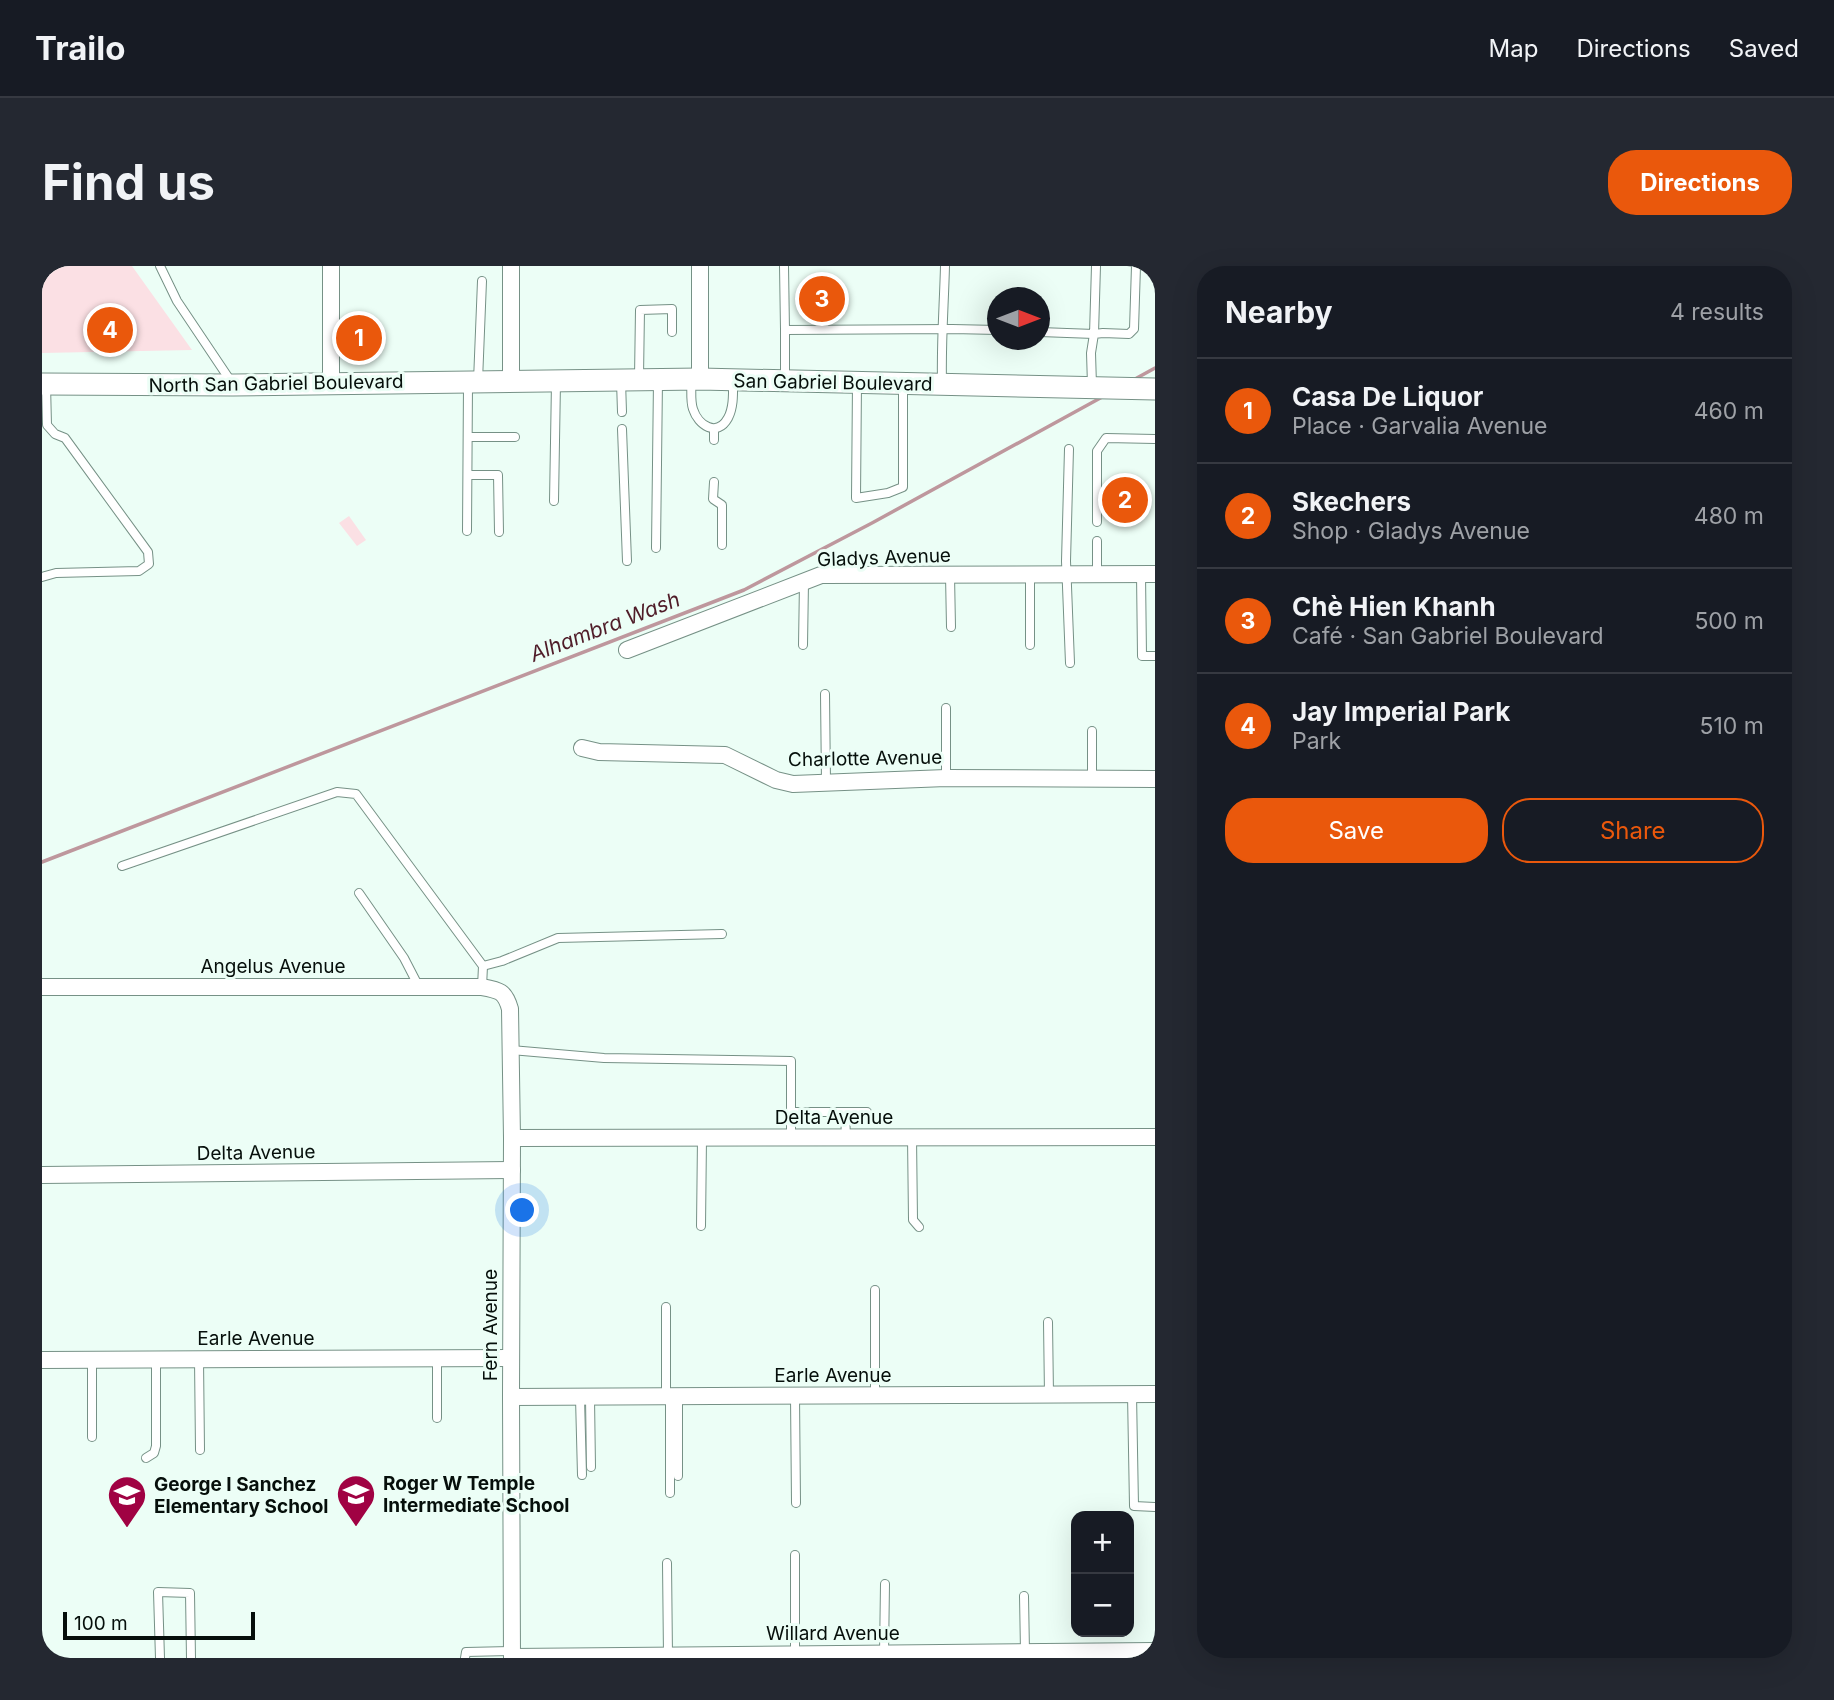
<!DOCTYPE html>
<meta charset="utf-8">
<style>
body{margin:0;font-family:Inter,sans-serif;background:#242831;color:#f1f3f6}
.controls{position:absolute;right:21px;bottom:21px;display:grid;overflow:hidden;border-radius:14px;box-shadow:0 7px 28px #0002}
.controls button{width:63px;height:63px;display:grid;place-items:center;padding:0;border:0;border-bottom:2px solid #363941;background:#171b24;color:#f1f3f6;font:35px sans-serif}
.compass{position:absolute;left:945px;top:21px;width:63px;height:63px;border-radius:50%;background:#171b24;box-shadow:0 7px 28px #0002;rotate:90deg}
.scale{position:absolute;left:21px;bottom:18px;width:192px;box-sizing:border-box;padding-left:7px;border:4px solid #060f0b;border-top:0;font-size:19px;line-height:24px;white-space:nowrap;color:#060f0b;-webkit-text-stroke:5px #ecfef6;paint-order:stroke}
.you{position:absolute;left:481px;top:945px;width:24px;height:24px;margin:-18px;border:5px solid #fff;border-radius:50%;background:#1a73e8;box-shadow:0 0 0 10px #1a73e833}
.badge{display:grid;place-items:center;width:46px;height:46px;border-radius:50%;background:#ea580c;color:#fff;font-size:23px;font-weight:700}
.pin{position:absolute;translate:-50% -50%;border:4px solid #fff;box-shadow:0 2px 7px #0006}
.list{margin:0;padding:0;list-style:none}
h2{display:flex;justify-content:space-between;align-items:center;height:91px;margin:0;padding:0 28px;font-size:30px}
h2 small{font-size:23px;font-weight:400;color:#9ea1a6}
.list li{display:grid;grid-template-columns:46px 1fr auto;gap:21px;align-items:center;box-sizing:border-box;height:105px;padding:0 28px;border-top:2px solid #363941}
.list b{display:block;font-size:26px;white-space:nowrap}
.list p{margin:0;font-size:23px;white-space:nowrap;color:#9ea1a6}
.list em{font-size:23px;font-style:normal;color:#9ea1a6}
.actions{display:flex;gap:14px;padding:21px 28px}
.actions a{flex:1;padding:16px 0;border:2px solid #ea580c;border-radius:28px;text-align:center;font-size:24px;color:#ea580c}
.actions .main{background:#ea580c;color:#fff}
.map{position:relative;flex:none;width:1113px;height:1392px;overflow:hidden;border-radius:28px}
header{display:flex;align-items:center;gap:42px;box-sizing:border-box;height:98px;padding:0 35px;background:#171b24;border-bottom:2px solid #363941}
header strong{font-size:33px}
nav{display:flex;gap:38px;margin-inline-start:auto;font-size:24px}
.intro{display:flex;align-items:center;justify-content:space-between;box-sizing:border-box;height:168px;padding:0 42px}
h1{margin:0;font-size:49px}
.button{padding:18px 32px;border-radius:28px;background:#ea580c;color:#fff;font-size:24px;font-weight:700}
main{display:flex;gap:42px;padding:0 42px}
aside{flex:1;background:#171b24;border-radius:28px;box-shadow:0 7px 28px #0002}
.map>svg:first-child{display:block}
</style>
<header>
<strong>Trailo</strong>
<nav><a>Map</a><a>Directions</a><a>Saved</a></nav>
</header>
<div class="intro"><h1>Find us</h1><a class="button">Directions</a></div>
<main>
<div class="map">
<svg width="1113" height="1392" viewBox="0 0 1113 1392">
<rect width="100%" height="100%" fill="#ecfef6"/>
<g fill="#fbe0e4">
<path d="M0,0H90L150,84L0,87Z"/>
<path d="M307,250L324,274L315,280L297,257Z"/>
</g>
<g fill="none" stroke-linecap="round" stroke-linejoin="round">
<g stroke="#be979d" stroke-width="3.5">
<path d="M1093,113L1113,102"/>
<path d="M0,596L702,324L830,257L1062,130"/>
</g>
<g stroke="#769186" stroke-width="10">
<g id="lane">
<path d="M118,0L135,35L190,117"/>
<path d="M742,0L743,64L910,63L956,64"/>
<path d="M743,64V114"/>
<path d="M998,66L1052,68L1054,0"/>
<path d="M597,111L598,44L630,43V66"/>
<path d="M436,115L440,15"/>
<path d="M579,115L580,146"/>
<path d="M649,115C650,124 648,134 651,143C656,159 675,172 686,152C692,141 691,126 691,114"/>
<path d="M900,116C899,77 902,39 903,0"/>
<path d="M815,117L814,232L846,227L861,221V118"/>
<path d="M1050,119L1049,87L1052,68L1061,67L1087,68L1092,63L1094,0"/>
<path d="M580,163L585,295"/>
<path d="M672,163V174"/>
<path d="M426,171H473"/>
<path d="M1027,183L1024,295L1028,397"/>
<path d="M426,209H456L457,266"/>
<path d="M672,216L671,233L680,239V279"/>
<path d="M512,235L514,116"/>
<path d="M1055,256V185L1064,172L1113,173"/>
<path d="M425,265L426,119"/>
<path d="M614,282L616,114"/>
<path d="M1055,308V275"/>
<path d="M1099,308L1100,390H1113"/>
<path d="M908,309L909,361"/>
<path d="M0,311L14,307L97,305L107,298L106,286L23,172L13,168L5,159L4,118"/>
<path d="M761,379L762,316"/>
<path d="M988,379V309"/>
<path d="M783,428L784,517"/>
<path d="M1050,465V513"/>
<path d="M904,512V442"/>
<path d="M80,600L295,526L314,528L441,700L440,721"/>
<path d="M317,627L362,692L377,721"/>
<path d="M441,700L460,695L516,672L680,668"/>
<path d="M469,784L562,792L749,795V846H825"/>
<path d="M803,846L804,872"/>
<path d="M870,871L871,954L877,961"/>
<path d="M749,872V846"/>
<path d="M659,960L660,872"/>
<path d="M833,1024V1130"/>
<path d="M1006,1056L1007,1129"/>
<path d="M395,1092V1152"/>
<path d="M157,1093L158,1184"/>
<path d="M50,1094V1171"/>
<path d="M1090,1128L1092,1240L1113,1241"/>
<path d="M753,1130L754,1237"/>
<path d="M624,1131V1041"/>
<path d="M636,1131V1210"/>
<path d="M538,1132L540,1209"/>
<path d="M548,1132L549,1201"/>
<path d="M104,1192L112,1187L114,1180V1093"/>
<path d="M628,1227V1131"/>
<path d="M625,1297L626,1390"/>
<path d="M982,1330L983,1386"/>
<path d="M842,1388L843,1318"/>
<path d="M753,1389V1289"/>
<path d="M118,1392L116,1326L148,1327L149,1392"/>
<path d="M423,1392L424,1386L470,1385"/>
</g>
</g>
<g stroke="#769186" stroke-width="18">
<g id="street">
<path d="M289,0V117"/>
<path d="M469,0V115"/>
<path d="M658,0V113"/>
<path d="M585,384L779,309L1113,308"/>
<path d="M540,482L557,486L683,489L734,514L751,518L904,512L1113,513"/>
<path d="M0,721H440C457,724 463,725 468,743L470,872L469,1131L470,1392"/>
<path d="M470,872L1113,871"/>
<path d="M0,909L470,904"/>
<path d="M0,1094L469,1092"/>
<path d="M469,1131L1113,1128"/>
<path d="M470,1391L1113,1385"/>
</g>
</g>
<g stroke="#769186" stroke-width="23">
<path id="secondary" d="M0,118L191,119L658,113L1113,123"/>
</g>
<use href="#lane" stroke="#fff" stroke-width="8"/>
<use href="#street" stroke="#fff" stroke-width="16"/>
<use href="#secondary" stroke="#fff" stroke-width="21"/>
</g>
<defs>
<g id="school-pin" transform="scale(2.0125)"><path d="M0 17L-7.5 6A9.5 9.5 0 1 1 7.5 6Z" fill="#a00243" stroke="#ecfef6"/><path d="M0-5L7-2L0 1L-7-2ZM-4 1L0 2.5L4 1V4Q0 6-4 4Z" fill="#fff"/></g>
</defs>
<g fill-rule="evenodd">
<use href="#school-pin" x="314" y="1228"/>
<use href="#school-pin" x="85" y="1229"/>
</g>
<g text-anchor="middle" stroke-width="6" stroke-linejoin="round" paint-order="stroke">
<g font-size="19" fill="#060f0b" stroke="#ecfef6">
<text transform="translate(791 116) rotate(1)" y="7">San Gabriel Boulevard</text>
<text transform="translate(234 117) rotate(-1)" y="7">North San Gabriel Boulevard</text>
<text transform="translate(842 291) rotate(-2)" y="7">Gladys Avenue</text>
<text transform="translate(823 492) rotate(-1)" y="7">Charlotte Avenue</text>
<text x="231" y="707">Angelus Avenue</text>
<text x="792" y="858">Delta Avenue</text>
<text transform="translate(214 886) rotate(-1)" y="7">Delta Avenue</text>
<text transform="translate(448 1059) rotate(-90)" y="7">Fern Avenue</text>
<text x="214" y="1079">Earle Avenue</text>
<text x="791" y="1116">Earle Avenue</text>
<text x="791" y="1374">Willard Avenue</text>
</g>
<g font-size="19" font-weight="bold" fill="#060f0b" stroke="#ecfef6" text-anchor="start">
<text x="341" y="1224">Roger W Temple<tspan x="341" dy="22">Intermediate School</tspan></text>
<text x="112" y="1225">George I Sanchez<tspan x="112" dy="22">Elementary School</tspan></text>
</g>
<g font-size="21" font-style="italic" fill="#4f1c28" stroke="#ecfef6">
<text transform="translate(563 361) rotate(-21)" y="7">Alhambra Wash</text>
</g>
</g>
</svg>
<div class="controls">
<button>+</button>
<button>−</button>
</div>
<svg class="compass" viewBox="-18 -18 36 36"><path d="M0-13l5 13h-10z" fill="#e53935"/><path d="M0 13l5-13h-10z" fill="#9ea1a6"/></svg>
<div class="scale">100 m</div>
<div class="you"></div>
<div class="pin badge" style="left:317px;top:72px">1</div>
<div class="pin badge" style="left:1083px;top:234px">2</div>
<div class="pin badge" style="left:780px;top:33px">3</div>
<div class="pin badge" style="left:68px;top:64px">4</div>
</div>
<aside>
<h2>Nearby<small>4 results</small></h2>
<ul class="list">
<li><span class="badge">1</span><div><b>Casa De Liquor</b><p>Place · Garvalia Avenue</p></div><em>460 m</em></li>
<li><span class="badge">2</span><div><b>Skechers</b><p>Shop · Gladys Avenue</p></div><em>480 m</em></li>
<li><span class="badge">3</span><div><b>Chè Hien Khanh</b><p>Café · San Gabriel Boulevard</p></div><em>500 m</em></li>
<li><span class="badge">4</span><div><b>Jay Imperial Park</b><p>Park</p></div><em>510 m</em></li>
</ul>
<div class="actions"><a class="main">Save</a><a>Share</a></div>
</aside>
</main>
